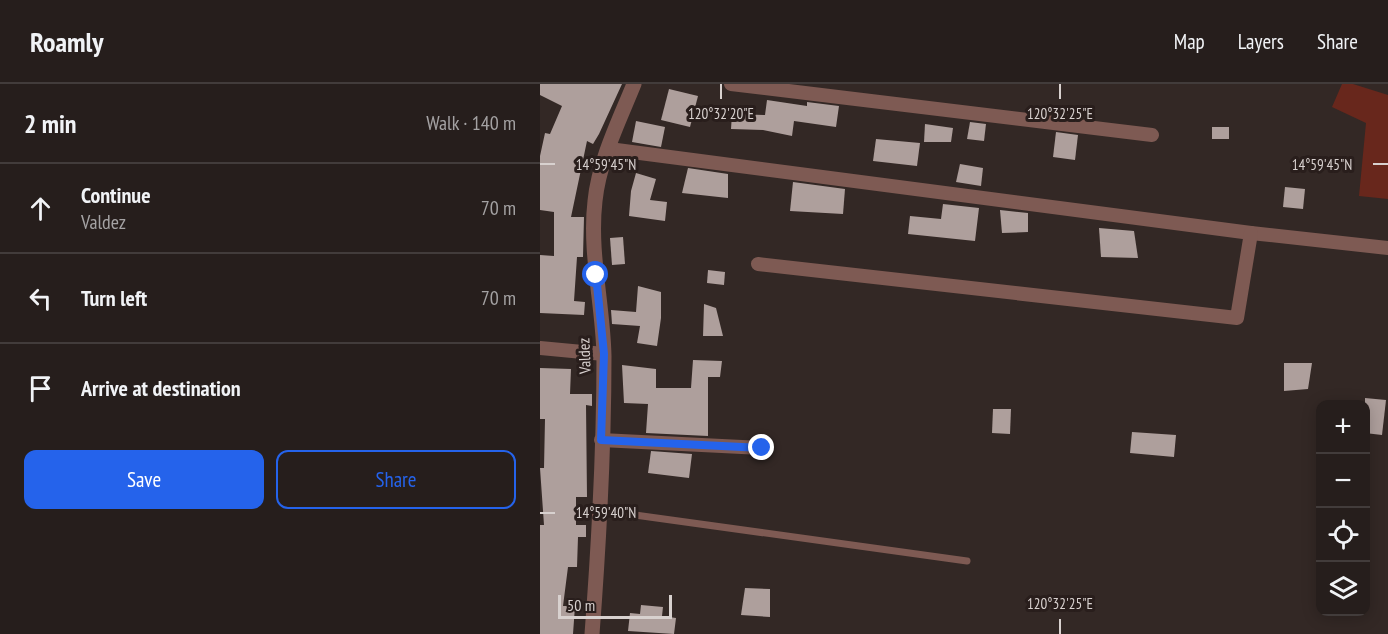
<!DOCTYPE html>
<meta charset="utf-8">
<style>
body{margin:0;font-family:"PT Sans Narrow",sans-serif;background:#2e2725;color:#f1f3f6}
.controls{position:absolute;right:18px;bottom:18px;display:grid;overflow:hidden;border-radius:12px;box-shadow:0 3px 15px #0003}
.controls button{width:54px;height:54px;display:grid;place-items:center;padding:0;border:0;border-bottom:2px solid #423c3b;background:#261e1c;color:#f1f3f6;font:30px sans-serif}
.scale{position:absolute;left:18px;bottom:15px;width:114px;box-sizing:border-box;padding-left:6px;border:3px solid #d8d1cf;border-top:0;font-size:16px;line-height:21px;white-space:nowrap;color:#d8d1cf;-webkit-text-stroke:4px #291e1c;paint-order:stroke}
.stop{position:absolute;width:18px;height:18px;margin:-14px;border:4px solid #2563eb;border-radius:50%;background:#fff}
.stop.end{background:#2563eb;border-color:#fff;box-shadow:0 2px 6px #0008}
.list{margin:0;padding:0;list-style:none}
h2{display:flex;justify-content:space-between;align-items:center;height:78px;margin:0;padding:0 24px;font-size:26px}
h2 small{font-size:20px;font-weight:400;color:#a4a2a3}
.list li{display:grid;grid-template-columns:39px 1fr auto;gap:18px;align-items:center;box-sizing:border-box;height:90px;padding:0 24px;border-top:2px solid #423c3b}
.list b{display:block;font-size:22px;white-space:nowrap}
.list p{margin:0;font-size:20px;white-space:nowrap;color:#a4a2a3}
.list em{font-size:20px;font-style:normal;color:#a4a2a3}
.actions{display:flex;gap:12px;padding:18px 24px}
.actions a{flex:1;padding:14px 0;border:2px solid #2563eb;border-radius:12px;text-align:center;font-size:21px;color:#2563eb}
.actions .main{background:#2563eb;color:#fff}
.icon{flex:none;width:33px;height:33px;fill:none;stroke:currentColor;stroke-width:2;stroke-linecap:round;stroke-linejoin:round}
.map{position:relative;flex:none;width:848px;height:550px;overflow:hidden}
header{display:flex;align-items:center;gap:36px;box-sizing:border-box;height:84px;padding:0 30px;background:#261e1c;border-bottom:2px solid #423c3b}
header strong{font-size:28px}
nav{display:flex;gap:33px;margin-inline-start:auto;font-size:21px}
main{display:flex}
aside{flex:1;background:#261e1c}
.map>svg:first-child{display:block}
</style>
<header>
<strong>Roamly</strong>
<nav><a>Map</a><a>Layers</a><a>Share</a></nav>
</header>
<main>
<aside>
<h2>2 min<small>Walk · 140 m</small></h2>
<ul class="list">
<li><svg class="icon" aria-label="ahead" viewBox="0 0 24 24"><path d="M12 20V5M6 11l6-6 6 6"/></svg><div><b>Continue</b><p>Valdez</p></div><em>70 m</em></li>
<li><svg class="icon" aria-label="left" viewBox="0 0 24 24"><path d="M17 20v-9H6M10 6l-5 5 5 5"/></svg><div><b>Turn left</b></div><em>70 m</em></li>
<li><svg class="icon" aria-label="arrive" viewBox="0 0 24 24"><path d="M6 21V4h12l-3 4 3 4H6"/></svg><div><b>Arrive at destination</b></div></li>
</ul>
<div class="actions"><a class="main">Save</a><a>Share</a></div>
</aside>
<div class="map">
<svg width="848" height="550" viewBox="0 0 848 550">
<rect width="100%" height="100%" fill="#332825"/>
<path fill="#68271c" d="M802,0H813L848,11V115L819,112L826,39L792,23Z"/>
<g fill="#ae9f9c">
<path d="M0,0H82L59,50L53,60L47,57L31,133H44L43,173H37L34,217L45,218L44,231L0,229V171L14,172V128L0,126V72L5,49L10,50L22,22L0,11Z"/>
<path d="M129,5L158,12L150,43L121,36Z"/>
<path d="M227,16L267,22V18L299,22L296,43L254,37L252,52L223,46L191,45L192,30L225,31Z"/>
<path d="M96,37L125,43L121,63L92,58Z"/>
<path d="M430,38L446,40L444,57L427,55Z"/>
<path d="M385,40L413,44L411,58H384Z"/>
<rect x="672" y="43" width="17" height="12"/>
<path d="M516,48L538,51L535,76L513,73Z"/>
<path d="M336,55L380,59L377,82L333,77Z"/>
<path d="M420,80L443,84L441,102L416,98Z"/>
<path d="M148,84L188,90V114L142,109Z"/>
<path d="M96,89L116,95L110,116L127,118L125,137L89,132L91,107Z"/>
<path d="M253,98L305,105L303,130L250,127Z"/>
<path d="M745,103L765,105L763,125L743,123Z"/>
<path d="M403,120L439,124L435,157L368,150L370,132L401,135Z"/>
<path d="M460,126L488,129V148L462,149Z"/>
<path d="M559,144L594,147L598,174L561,173Z"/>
<path d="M83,153L85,180L72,181L70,154Z"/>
<path d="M168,186L185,188L184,201L167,199Z"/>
<path d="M98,202L121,208V234L117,262L97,259L100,242L72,240L71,226L96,228Z"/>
<path d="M164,220L176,224L183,252H163Z"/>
<path d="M153,276L182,277L180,293H168V352L106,349L108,320L84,319L82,281L116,285V304H151Z"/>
<path d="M744,279H772L768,305L744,307Z"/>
<path d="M0,284L31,285L30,310H52V322L46,321L47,413H36V441H46V453H38L37,483H28L23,522H35L33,550H0V441H4L0,384H4L5,335H0Z"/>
<path d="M825,314L846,316L842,351L825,349Z"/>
<path d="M453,325H471L470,350L452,349Z"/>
<path d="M592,348L636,351L634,373L590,369Z"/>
<path d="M111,367L152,370L149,394L108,389Z"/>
<path d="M205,504L230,505V533L201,531Z"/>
<path d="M101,521L123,523L122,532L136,534L134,550L88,547L90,529L100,530Z"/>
</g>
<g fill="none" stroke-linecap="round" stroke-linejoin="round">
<path stroke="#7e5a53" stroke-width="7" d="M59,426L427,477"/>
<g stroke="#7e5a53" stroke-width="14">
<path d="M191,0L612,51"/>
<path d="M69,65L711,149L848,164"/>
<path d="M218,180L697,234L711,149"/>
<path d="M0,264L64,270"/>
<path d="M61,356L222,364"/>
</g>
<path stroke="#7e5a53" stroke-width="15" d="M52,550C59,458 64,364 64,272C63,220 49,169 55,117C59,77 79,37 94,0"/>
</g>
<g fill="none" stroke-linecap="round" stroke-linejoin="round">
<path stroke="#2563eb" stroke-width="8" d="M56,191L64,270L61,356L222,364"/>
</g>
<path fill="none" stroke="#d8d1cf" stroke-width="2" d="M181,0V15M520,0V15M0,80H15M833,80H848M0,429H15M520,535V550"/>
<g text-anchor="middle" stroke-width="6" stroke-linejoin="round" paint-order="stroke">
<g font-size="16" fill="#d8d1cf" stroke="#291e1c">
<text transform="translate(44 272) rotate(-92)" y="6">Valdez</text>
</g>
</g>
<g font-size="15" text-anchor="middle" fill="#d8d1cf" stroke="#291e1c" stroke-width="6" stroke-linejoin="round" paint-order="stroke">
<text x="181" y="35">120°32'20"E</text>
<text x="520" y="35">120°32'25"E</text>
<text x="66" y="86">14°59'45"N</text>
<text x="782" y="86">14°59'45"N</text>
<text x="66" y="434">14°59'40"N</text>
<text x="520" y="525">120°32'25"E</text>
</g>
</svg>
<div class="controls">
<button>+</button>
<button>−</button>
<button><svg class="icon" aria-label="locate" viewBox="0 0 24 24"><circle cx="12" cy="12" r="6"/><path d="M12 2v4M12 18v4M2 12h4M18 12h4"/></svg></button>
<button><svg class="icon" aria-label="layers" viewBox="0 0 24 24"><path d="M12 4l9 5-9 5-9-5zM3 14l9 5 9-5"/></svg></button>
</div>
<div class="scale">50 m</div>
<div class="stop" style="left:56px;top:191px"></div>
<div class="stop end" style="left:222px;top:364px"></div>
</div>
</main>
